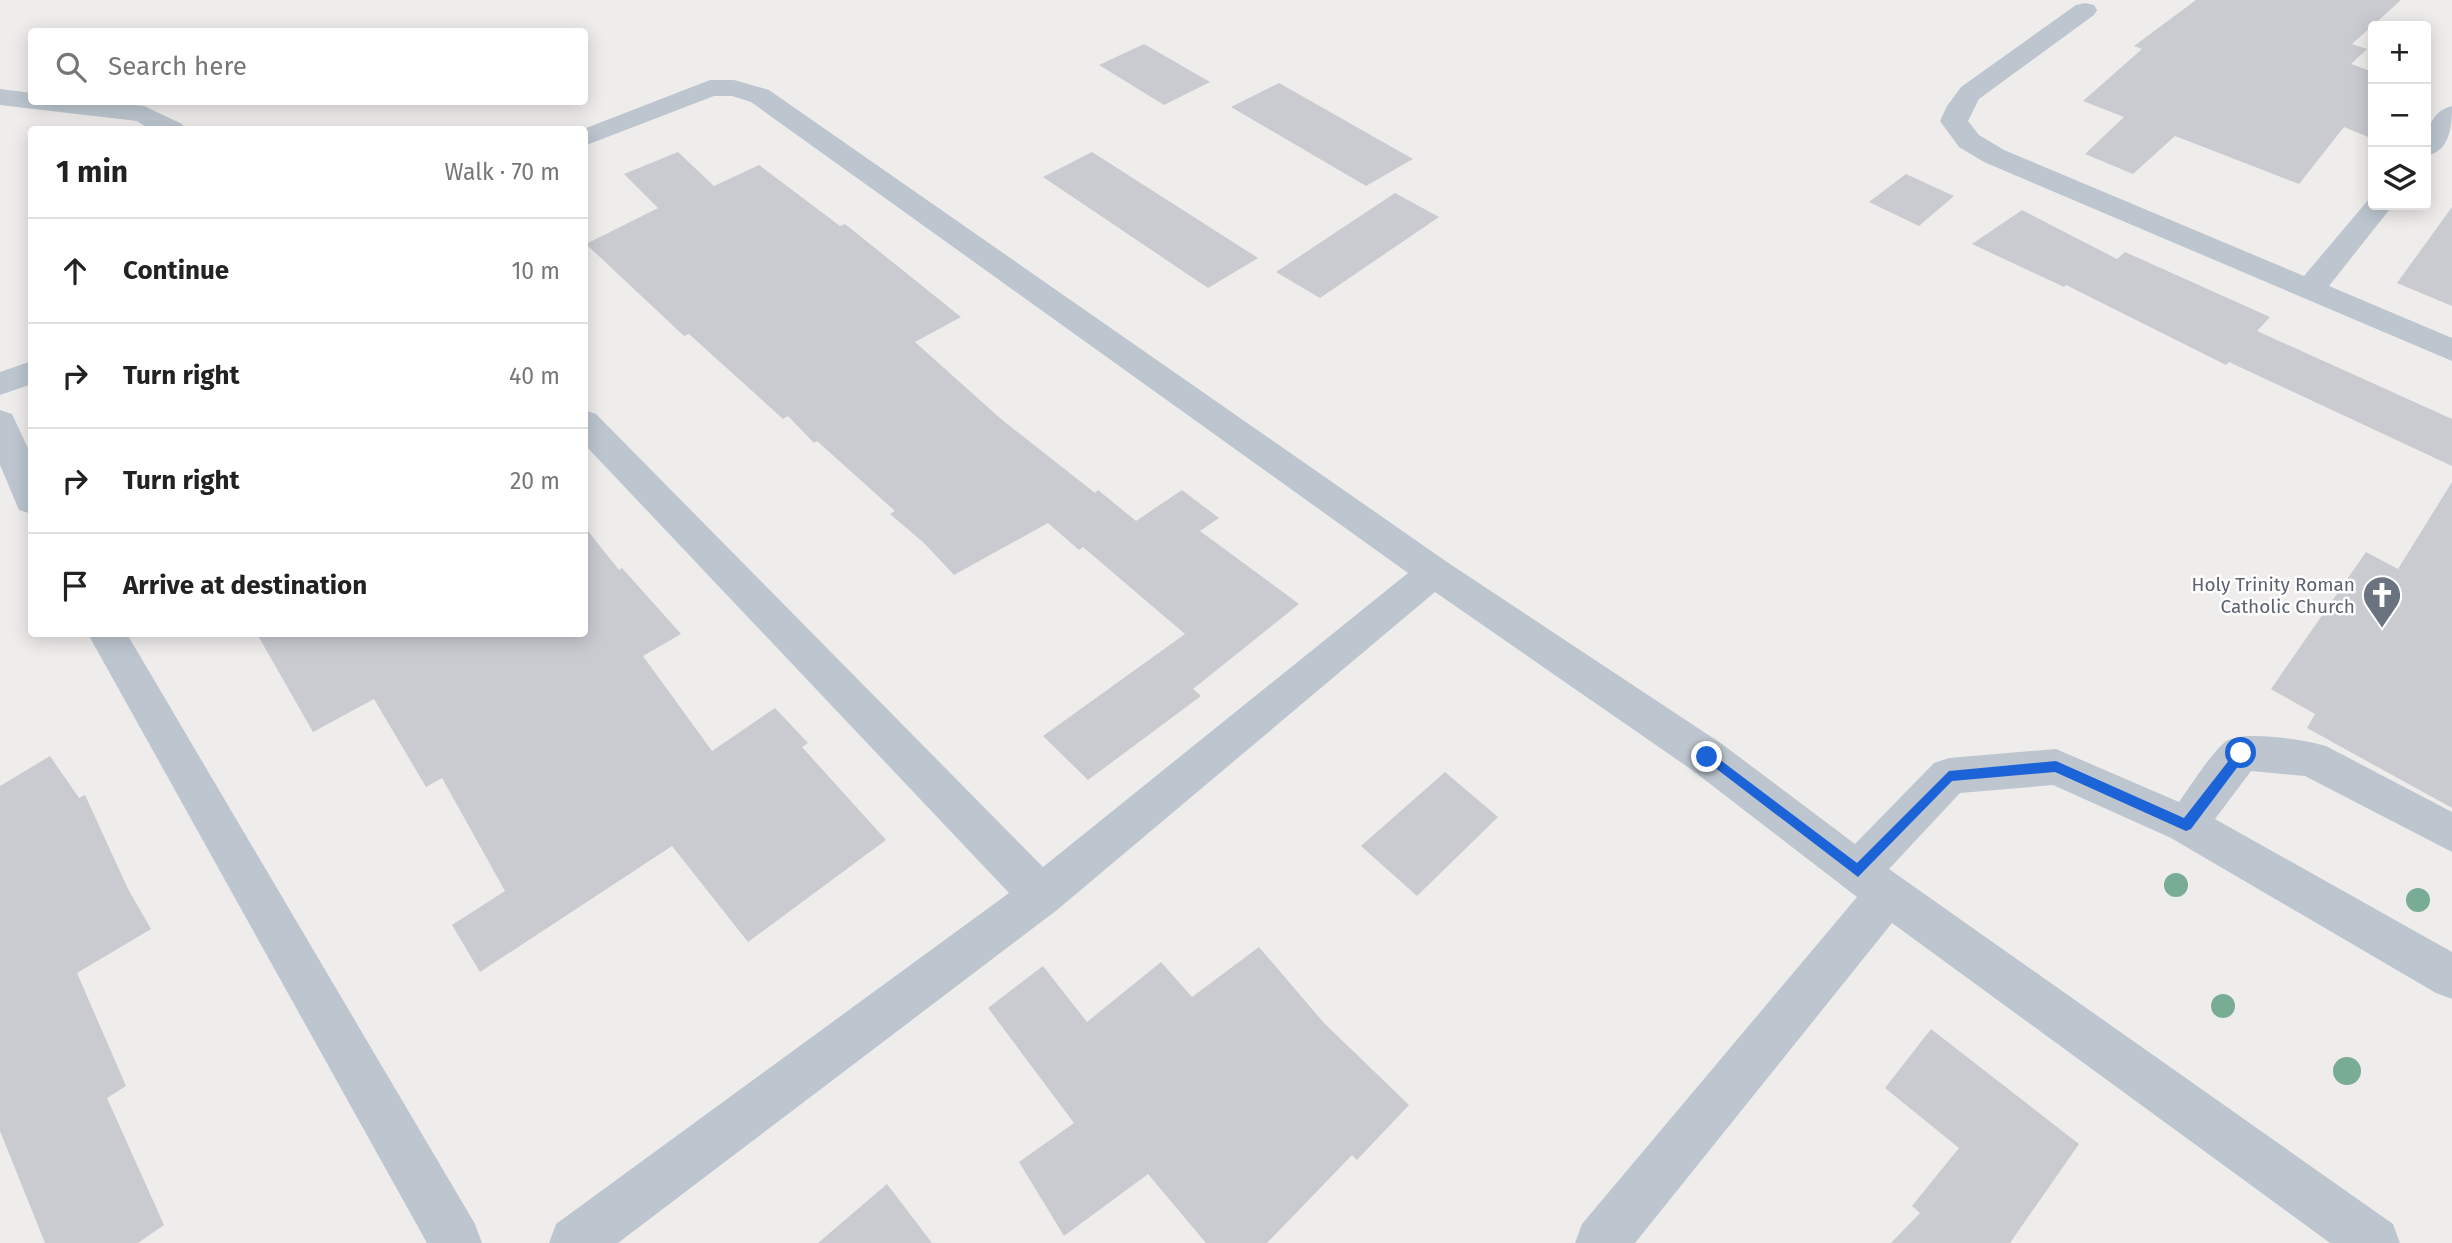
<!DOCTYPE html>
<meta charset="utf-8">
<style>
body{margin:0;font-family:"Fira Sans",sans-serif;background:#f2f2f2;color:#222}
.controls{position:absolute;right:21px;top:21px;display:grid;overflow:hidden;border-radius:7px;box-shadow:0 4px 18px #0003}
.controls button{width:63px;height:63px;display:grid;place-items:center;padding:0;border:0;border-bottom:2px solid #e0e0e0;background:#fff;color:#222;font:35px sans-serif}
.stop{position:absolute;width:21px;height:21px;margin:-16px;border:5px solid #1d63d8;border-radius:50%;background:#fff}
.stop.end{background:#1d63d8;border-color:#fff;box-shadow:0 2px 7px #0008}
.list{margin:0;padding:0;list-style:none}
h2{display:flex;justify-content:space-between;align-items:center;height:91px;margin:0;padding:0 28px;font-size:30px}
h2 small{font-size:23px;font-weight:400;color:#767676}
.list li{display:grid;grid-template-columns:46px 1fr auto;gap:21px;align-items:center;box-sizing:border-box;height:105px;padding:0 28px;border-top:2px solid #e0e0e0}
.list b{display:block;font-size:26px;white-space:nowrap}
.list em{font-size:23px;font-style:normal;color:#767676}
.icon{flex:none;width:38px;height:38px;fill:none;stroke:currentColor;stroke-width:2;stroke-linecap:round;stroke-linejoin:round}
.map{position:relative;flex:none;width:2452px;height:1243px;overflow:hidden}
.search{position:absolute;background:#fff;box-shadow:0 4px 18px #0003;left:28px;top:28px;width:560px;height:77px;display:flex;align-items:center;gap:18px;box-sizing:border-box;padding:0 24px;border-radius:7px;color:#767676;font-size:26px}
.panel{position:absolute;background:#fff;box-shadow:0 4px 18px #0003;left:28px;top:126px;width:560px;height:511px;border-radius:7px}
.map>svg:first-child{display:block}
</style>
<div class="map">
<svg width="2452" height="1243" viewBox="0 0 2452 1243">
<rect width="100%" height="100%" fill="#efecec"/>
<g fill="#c9cbd1">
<path d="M2196,0H2401L2352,44L2367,49L2351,64L2373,72V139L2344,127L2299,184L2175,136L2133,174L2085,154L2124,117L2083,101L2142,49L2134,46Z"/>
<path d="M1144,44L1210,82L1164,105L1099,65Z"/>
<path d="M1279,83L1413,159L1366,186L1231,107Z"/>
<path d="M678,152L714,186L759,165L840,226L845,224L961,317L915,342L1001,419L1095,493L1098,490L1136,521L1182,490L1219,518L1200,531L1299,604L1193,689L1201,696L1088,780L1043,736L1185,634L1083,547L1079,550L1048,523L954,575L924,543L890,514L895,511L817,441L814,443L788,416L783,419L689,334L684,336L586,244L658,208L624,174Z"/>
<path d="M1092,152L1258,258L1208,288L1043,177Z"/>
<path d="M1906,174L1954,196L1919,226L1869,202Z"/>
<path d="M1395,193L1439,217L1320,298L1276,272Z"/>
<path d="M2452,207V306L2397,283Z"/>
<path d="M2022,210L2117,259L2125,252L2270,317L2257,331L2452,419V466L2229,362L2226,365L2066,285L2064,287L1972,244Z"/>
<path d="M2452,482V808L2307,728L2315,714L2271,689L2366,552L2398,569Z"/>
<path d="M584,526L619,570L622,568L681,634L643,656L712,751L775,708L808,743L802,747L886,840L748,942L672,846L480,972L452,925L505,891L442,778L426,787L374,699L313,732L257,634H584Z"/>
<path d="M50,756L79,798L85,795L128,889L151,929L77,973L126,1086L107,1098L164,1225L138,1243H45L0,1131V786Z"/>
<path d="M1445,772L1498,817L1417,896L1361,846Z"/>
<path d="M1259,947L1324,1023L1409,1105L1357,1160L1352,1155L1267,1243H1206L1148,1174L1064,1236L1019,1162L1074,1123L988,1008L1043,966L1087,1022L1161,962L1192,997Z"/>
<path d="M1931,1029L2079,1144L2010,1243H1891L1920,1213L1912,1206L1959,1148L1885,1088Z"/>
<path d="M887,1184L932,1243H818Z"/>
</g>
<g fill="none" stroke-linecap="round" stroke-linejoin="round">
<g fill="#bdc6cf" fill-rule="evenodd">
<path d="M2085,3L2094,5L2097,10L2094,15L1979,99L1968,121L1979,135L2004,150L2304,276L2369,199L2373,198V205H2393L2329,286L2452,338V361L1984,162L1959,147L1940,121L1947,106L1961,87L2076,5Z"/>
<path d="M710,80H734L769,90L1447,562L1722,744L1855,844L1934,763L1949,758L2056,749L2179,802C2192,784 2209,756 2225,742C2241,729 2307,740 2326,746L2452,812V852L2305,776L2251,771L2215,819L2452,952V999L2436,993L2171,838L2053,785L1960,793L1889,869L2393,1224L2400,1243H2330L1892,923L1635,1243H1575L1582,1224L1857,897L1692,770L1435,592L1057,910L618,1243H549L556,1224L1009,893L584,444V410L596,414L1043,867L1408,573L751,102L732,96H714L584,146V130H581Z"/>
<path d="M0,89L32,93V102H104L144,106L182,124L185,130H151L137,121L0,105Z"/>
<path d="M2452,106C2452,127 2450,151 2426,156C2426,135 2428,112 2452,106Z"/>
<path d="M32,361V384L0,395V372Z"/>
<path d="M0,410L12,414L32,457V514L19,510L0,465Z"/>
<path d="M88,634H127L475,1224L482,1243H427Z"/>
</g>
</g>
<g fill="#79ac95">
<circle cx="2176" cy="885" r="12"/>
<circle cx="2418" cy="900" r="12"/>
<circle cx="2223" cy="1006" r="12"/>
<circle cx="2347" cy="1071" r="14"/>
</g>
<path fill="#1d63d8" d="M2241,748L2245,750V757L2191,829L2186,831L2055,772L1952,781L1858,877L1701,757L1702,753H1711L1857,863L1949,771L2056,761L2184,818L2237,750Z"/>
<defs>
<g id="church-pin" transform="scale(2.0125)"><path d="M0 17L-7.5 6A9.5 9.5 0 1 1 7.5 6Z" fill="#6b7280" stroke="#fff"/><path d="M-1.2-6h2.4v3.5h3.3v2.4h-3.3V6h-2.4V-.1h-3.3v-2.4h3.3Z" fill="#fff"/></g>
</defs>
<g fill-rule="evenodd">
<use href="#church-pin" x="2382" y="595"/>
</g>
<g text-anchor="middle" stroke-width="5" stroke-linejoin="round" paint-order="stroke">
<g font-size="19" fill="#5b616d" stroke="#fff" text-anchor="end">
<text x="2355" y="591">Holy Trinity Roman<tspan x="2355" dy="22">Catholic Church</tspan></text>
</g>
</g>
</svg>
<div class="controls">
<button>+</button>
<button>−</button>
<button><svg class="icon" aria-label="layers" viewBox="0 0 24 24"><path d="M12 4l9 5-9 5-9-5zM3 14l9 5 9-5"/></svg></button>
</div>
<div class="stop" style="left:2241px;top:753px"></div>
<div class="stop end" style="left:1707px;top:757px"></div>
<div class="search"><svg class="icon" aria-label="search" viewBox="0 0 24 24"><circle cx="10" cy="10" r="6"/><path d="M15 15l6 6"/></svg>Search here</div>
<section class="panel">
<h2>1 min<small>Walk · 70 m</small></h2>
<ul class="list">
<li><svg class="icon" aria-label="ahead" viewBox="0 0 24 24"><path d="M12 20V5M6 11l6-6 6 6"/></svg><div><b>Continue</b></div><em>10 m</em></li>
<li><svg class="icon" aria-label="right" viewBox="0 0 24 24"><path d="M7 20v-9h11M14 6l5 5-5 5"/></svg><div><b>Turn right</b></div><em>40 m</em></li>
<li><svg class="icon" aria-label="right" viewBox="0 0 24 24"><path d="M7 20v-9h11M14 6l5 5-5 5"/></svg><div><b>Turn right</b></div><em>20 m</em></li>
<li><svg class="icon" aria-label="arrive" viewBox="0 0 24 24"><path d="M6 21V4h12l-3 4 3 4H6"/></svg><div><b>Arrive at destination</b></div></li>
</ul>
</section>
</div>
